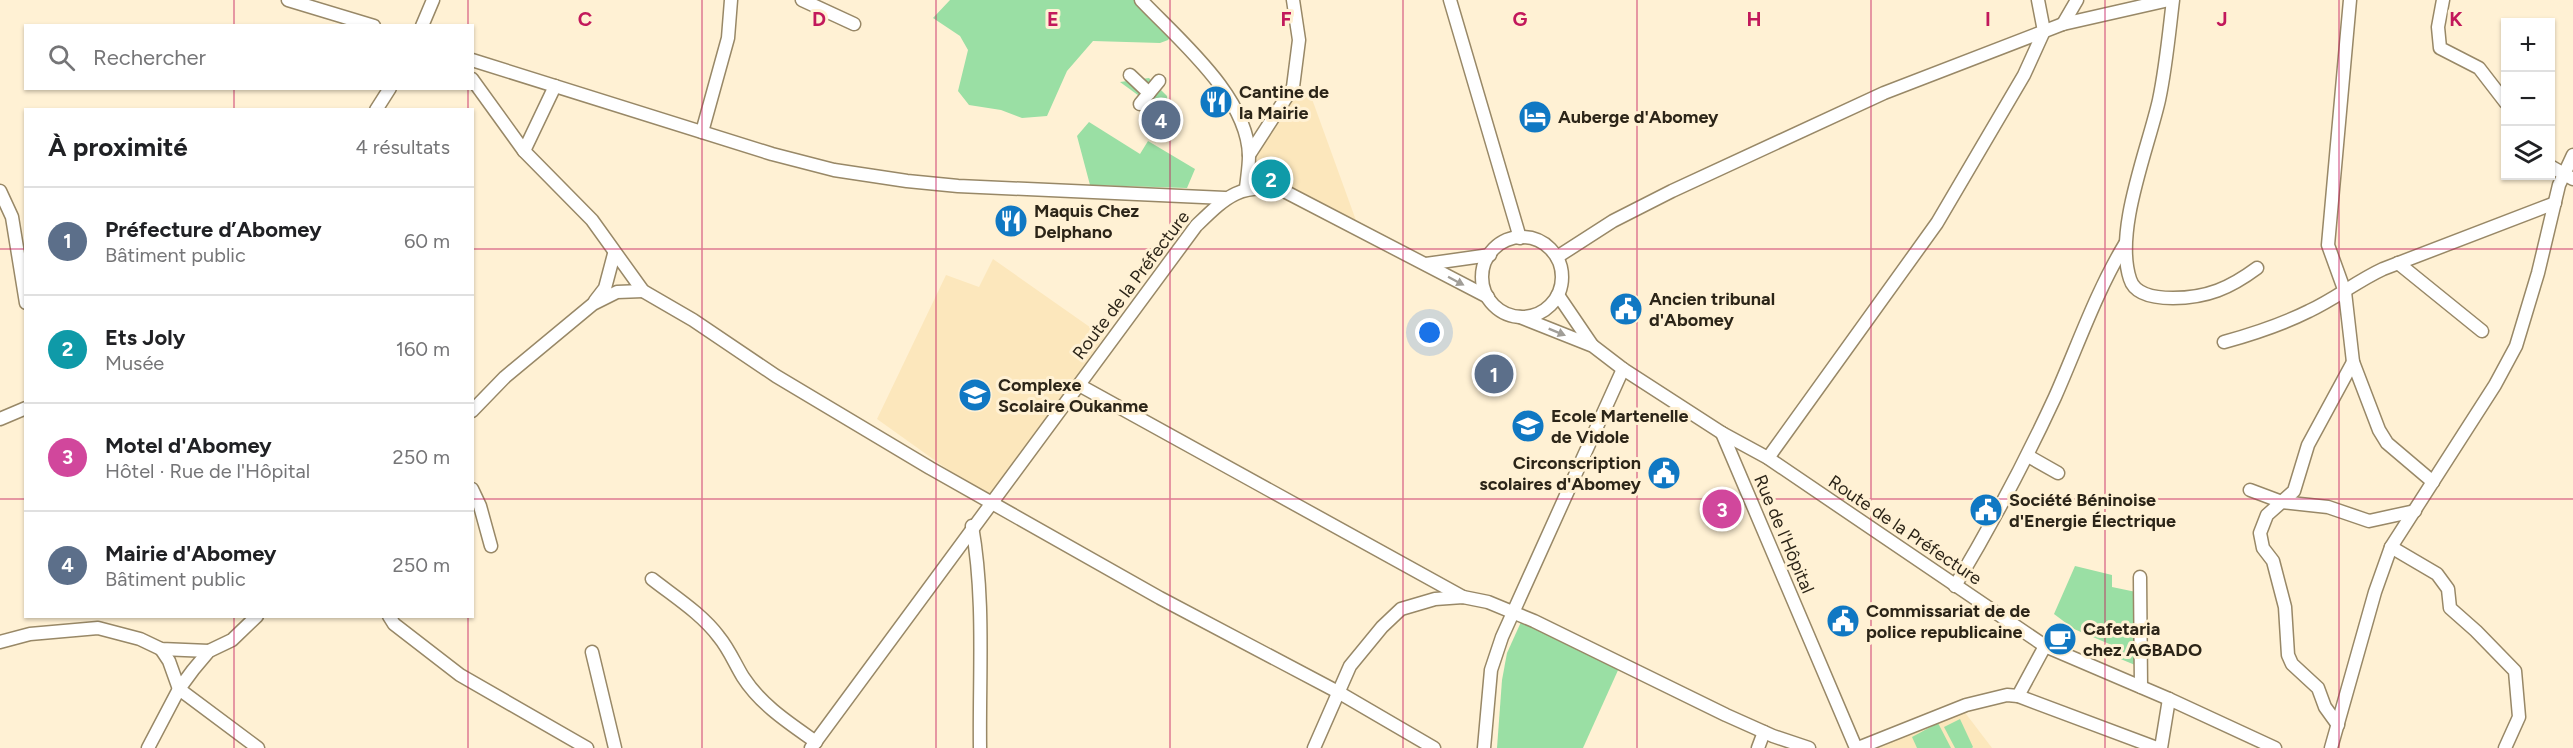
<!DOCTYPE html>
<html lang="fr">
<meta charset="utf-8">
<style>
body{margin:0;font-family:Figtree,sans-serif;background:#f6f6f6;color:#202124}
.controls{position:absolute;right:18px;top:18px;display:grid;overflow:hidden;border-radius:0px;box-shadow:0 2px 4px #0004}
.controls button{width:54px;height:54px;display:grid;place-items:center;padding:0;border:0;border-bottom:2px solid #e0e0e0;background:#fff;color:#202124;font:30px sans-serif}
.you{position:absolute;left:1430px;top:333px;width:21px;height:21px;margin:-15px;border:4px solid #fff;border-radius:50%;background:#1a73e8;box-shadow:0 0 0 9px #1a73e833}
.badge{display:grid;place-items:center;width:39px;height:39px;border-radius:50%;background:#7c3aed;color:#fff;font-size:20px;font-weight:700}
.pin{position:absolute;translate:-50% -50%;border:3px solid #fff;box-shadow:0 2px 6px #0006}
.list{margin:0;padding:0;list-style:none}
h2{display:flex;justify-content:space-between;align-items:center;height:78px;margin:0;padding:0 24px;font-size:26px}
h2 small{font-size:20px;font-weight:400;color:#757577}
.list li{display:grid;grid-template-columns:39px 1fr auto;gap:18px;align-items:center;box-sizing:border-box;height:108px;padding:0 24px;border-top:2px solid #e0e0e0}
.list b{display:block;font-size:22px;white-space:nowrap}
.list p{margin:0;font-size:20px;white-space:nowrap;color:#757577}
.list em{font-size:20px;font-style:normal;color:#757577}
.icon{flex:none;width:33px;height:33px;fill:none;stroke:currentColor;stroke-width:2;stroke-linecap:round;stroke-linejoin:round}
.map{position:relative;flex:none;width:2573px;height:748px;overflow:hidden}
.search{position:absolute;background:#fff;box-shadow:0 2px 4px #0004;left:24px;top:24px;width:450px;height:66px;display:flex;align-items:center;gap:15px;box-sizing:border-box;padding:0 21px;border-radius:0px;color:#757577;font-size:22px}
.panel{position:absolute;background:#fff;box-shadow:0 2px 4px #0004;left:24px;top:108px;width:450px;height:510px;border-radius:0px}
.map>svg:first-child{display:block}
</style>
<div class="map">
<svg width="2573" height="748" viewBox="0 0 2573 748">
<rect width="100%" height="100%" fill="#fff1d4"/>
<g fill="#fce7bc">
<path d="M1295,91L1312,99L1358,226L1255,175L1257,156Z"/>
<path d="M993,259L1104,337L989,499L877,419L946,275L979,287Z"/>
<path d="M1963,710L1992,748H1874Z"/>
</g>
<g fill="#9adfa4">
<path d="M950,0H1137L1171,36L1168,40L1160,43L1093,41L1067,71L1047,116L1022,118L1001,110L969,105L958,91L968,50L960,36L933,18Z"/>
<path d="M1149,78L1167,96L1168,117L1120,82Z"/>
<path d="M1089,122L1140,154L1148,141L1195,169L1187,188L1090,185L1077,136Z"/>
<path d="M2075,566L2112,575V587L2136,592L2135,665L2111,655L2114,646L2074,629L2054,614Z"/>
<path d="M1521,622L1619,668L1583,748H1497L1502,680L1507,653Z"/>
<path d="M1960,719L1973,747L1972,748H1955L1944,727Z"/>
<path d="M1938,723L1951,748H1917L1912,737Z"/>
</g>
<g fill="none" stroke-linecap="round" stroke-linejoin="round">
<g stroke="#988867" stroke-width="15">
<g id="minor">
<path d="M288,0L374,26"/>
<path d="M802,0L854,24"/>
<path d="M1141,0C1179,40 1248,97 1249,156C1249,167 1247,178 1246,188"/>
<path d="M1450,0L1520,238"/>
<path d="M2173,0C2169,33 2166,67 2159,100C2148,149 2114,231 2130,279C2135,296 2158,298 2173,298C2207,298 2230,288 2257,268"/>
<path d="M2350,0L2328,245L2345,292L2353,362L2379,430L2387,443L2433,482"/>
<path d="M2443,0L2438,27L2440,48L2479,68L2506,103"/>
<path d="M2063,24L2077,0"/>
<path d="M422,26L433,0"/>
<path d="M472,60L772,154L834,170L907,181L958,186L1225,198"/>
<path d="M1130,75L1149,93"/>
<path d="M472,79L524,151L592,220L643,291L693,320L776,376L930,468L1160,598L1338,692L1434,748"/>
<path d="M1140,104L1159,81"/>
<path d="M376,110L390,88"/>
<path d="M702,132L728,38L731,0"/>
<path d="M524,151L555,86"/>
<path d="M1249,155L1293,87L1299,40L1293,0"/>
<path d="M2550,166L2573,179"/>
<path d="M0,191L12,217L26,303"/>
<circle cx="1522" cy="277" r="40"/>
<path d="M1557,257L1613,221L1672,191L1884,93L2063,24L2169,0"/>
<path d="M2398,263L2482,331"/>
<path d="M1426,264L1490,255"/>
<path d="M1558,295L1592,345"/>
<path d="M595,301L605,288L614,254"/>
<path d="M1520,317L1593,346L1623,369L1722,433L1768,458L2045,646L2169,699L2275,748"/>
<path d="M2224,342C2253,334 2283,324 2309,311C2335,299 2357,281 2383,269L2555,203"/>
<path d="M1079,385L1463,597"/>
<path d="M472,411L505,377L593,304L617,292L643,291"/>
<path d="M0,419L26,408"/>
<path d="M1722,433L1856,748"/>
<path d="M2028,456L2058,473"/>
<path d="M1768,458L1937,223L2024,75L2044,31L2038,0"/>
<path d="M472,489L480,506L491,546"/>
<path d="M2250,490L2282,502L2328,507L2369,521L2415,511"/>
<path d="M972,526C985,599 979,674 980,748"/>
<path d="M2391,547L2437,574L2448,589L2450,608L2476,631L2515,671L2519,717L2505,748"/>
<path d="M2140,577L2141,687"/>
<path d="M652,579C675,597 702,614 719,637C729,649 735,664 743,677C761,705 789,723 816,742"/>
<path d="M1955,586C1992,524 2025,462 2055,397C2078,345 2096,292 2125,244"/>
<path d="M389,616L394,624L460,675L587,748"/>
<path d="M0,642L30,634L98,628L140,639L161,649L209,651"/>
<path d="M161,649L169,661L179,689L258,748"/>
<path d="M592,652L615,748"/>
<path d="M2018,696L2045,646"/>
<path d="M2338,725L2325,707L2318,688L2292,664L2288,655L2285,607L2273,561L2263,548L2260,533L2267,515L2294,491L2308,445L2353,362"/>
<path d="M148,748L179,689L193,670L209,651L232,640L257,616"/>
<path d="M811,748L1196,226C1226,197 1240,182 1284,191L1488,297"/>
<path d="M1314,748L1350,666L1382,627L1401,609L1435,599L1463,597L1488,602L1534,621L1726,715L1773,736L1809,748"/>
<path d="M1484,748L1491,670L1502,637L1623,369"/>
<path d="M1758,748L1764,732"/>
<path d="M1858,748L1966,705L2007,695L2018,696L2157,748"/>
<path d="M2161,748L2169,699"/>
<path d="M2331,748L2375,592L2391,547L2495,385L2516,346L2538,273L2559,185L2573,155"/>
</g>
</g>
<use href="#minor" stroke="#fff" stroke-width="12"/>
</g>
<defs><path id="oneway-solid" d="M-6-.8H1V-3.2L6.5 0L1 3.2V.8H-6Z" transform="scale(1.5)"/></defs>
<g fill="#a09d97">
<use href="#oneway-solid" transform="translate(1456 281) rotate(28)"/>
<use href="#oneway-solid" transform="translate(1557 332) rotate(22)"/>
</g>
<path fill="none" stroke="#c2185b" stroke-width="1.5" stroke-opacity="0.55" d="M234,0V26M468,0V26M702,0V748M936,0V748M1170,0V748M1403,0V748M1637,0V748M1871,0V748M2105,0V748M2339,0V748M234,88V110M468,88V110M0,249H26M472,249H2573M0,499H26M472,499H2573M234,616V748M468,616V748"/>
<defs>
<g id="restaurant-disc" transform="scale(1.725)"><circle r="9.5" fill="#1078c3" stroke="#fff1d4"/><path d="M-5-6h1v4h1v-4h1v4h1v-4h1v5L-1.5 .5V6h-2V.5L-5-1ZM5-6V6H3V1.5H1.5Q1.5-4 5-6Z" fill="#fff"/></g>
<g id="hotel-disc" transform="scale(1.725)"><circle r="9.5" fill="#1078c3" stroke="#fff1d4"/><path d="M-6-4.5h1.5V1H6V5H4.5V3h-9V5H-6ZM-4 0a1.8 1.8 0 1 1 3.6 0ZM.5 0V-2.5h3Q6-2.5 6 0Z" fill="#fff"/></g>
<g id="civic-disc" transform="scale(1.725)"><circle r="9.5" fill="#1078c3" stroke="#fff1d4"/><path d="M-.6-6.5H3V-4.5H.6V-3L4-1V1h2V6H-6V1h2V-1L-.6-3ZM-1.2 2.5V6h2.4V2.5Z" fill="#fff"/></g>
<g id="school-disc" transform="scale(1.725)"><circle r="9.5" fill="#1078c3" stroke="#fff1d4"/><path d="M0-5L7-2L0 1L-7-2ZM-4 1L0 2.5L4 1V4Q0 6-4 4Z" fill="#fff"/></g>
<g id="cafe-disc" transform="scale(1.725)"><circle r="9.5" fill="#1078c3" stroke="#fff1d4"/><path d="M-5.5-4.5H6V0H3Q3 3.5 0 3.5H-2.5Q-5.5 3.5-5.5 0ZM3-3.2v2h1.7v-2ZM-6 4.5H4V6H-6Z" fill="#fff"/></g>
</defs>
<g fill-rule="evenodd">
<use href="#restaurant-disc" x="1216" y="102"/>
<use href="#hotel-disc" x="1535" y="117"/>
<use href="#restaurant-disc" x="1011" y="221"/>
<use href="#civic-disc" x="1626" y="309"/>
<use href="#school-disc" x="975" y="395"/>
<use href="#school-disc" x="1528" y="426"/>
<use href="#civic-disc" x="1664" y="473"/>
<use href="#civic-disc" x="1986" y="510"/>
<use href="#civic-disc" x="1843" y="621"/>
<use href="#cafe-disc" x="2060" y="639"/>
</g>
<g text-anchor="middle" stroke-width="6" stroke-linejoin="round" paint-order="stroke">
<g font-size="18" font-weight="bold" fill="#2c2518" stroke="#fff1d4" text-anchor="start">
<text x="1239" y="98">Cantine de<tspan x="1239" dy="21">la Mairie</tspan></text>
<text x="1558" y="123">Auberge d'Abomey</text>
<text x="1034" y="217">Maquis Chez<tspan x="1034" dy="21">Delphano</tspan></text>
<text x="1649" y="305">Ancien tribunal<tspan x="1649" dy="21">d'Abomey</tspan></text>
<text x="998" y="391">Complexe<tspan x="998" dy="21">Scolaire Oukanme</tspan></text>
<text x="1551" y="422">Ecole Martenelle<tspan x="1551" dy="21">de Vidole</tspan></text>
<text x="1641" y="469" text-anchor="end">Circonscription<tspan x="1641" dy="21">scolaires d'Abomey</tspan></text>
<text x="2009" y="506">Société Béninoise<tspan x="2009" dy="21">d'Energie Électrique</tspan></text>
<text x="1866" y="617">Commissariat de de<tspan x="1866" dy="21">police republicaine</tspan></text>
<text x="2083" y="635">Cafetaria<tspan x="2083" dy="21">chez AGBADO</tspan></text>
</g>
<g font-size="18" fill="#2c2518" stroke="#fff1d4">
<text transform="translate(1131 285) rotate(-53)" y="6">Route de la Préfecture</text>
<text transform="translate(1905 530) rotate(34)" y="6">Route de la Préfecture</text>
<text transform="translate(1784 534) rotate(67)" y="6">Rue de l'Hôpital</text>
</g>
</g>
<g font-size="20" text-anchor="middle" font-weight="bold" fill="#c2185b" stroke="#fff1d4" stroke-width="6" stroke-linejoin="round" paint-order="stroke">
<text x="585" y="26">C</text>
<text x="819" y="26">D</text>
<text x="1053" y="26">E</text>
<text x="1286" y="26">F</text>
<text x="1520" y="26">G</text>
<text x="1754" y="26">H</text>
<text x="1988" y="26">I</text>
<text x="2222" y="26">J</text>
<text x="2456" y="26">K</text>
</g>
</svg>
<div class="controls">
<button>+</button>
<button>−</button>
<button><svg class="icon" aria-label="layers" viewBox="0 0 24 24"><path d="M12 4l9 5-9 5-9-5zM3 14l9 5 9-5"/></svg></button>
</div>
<div class="you"></div>
<div class="pin badge" style="left:1494px;top:374px;background:#5c6f8a">1</div>
<div class="pin badge" style="left:1271px;top:179px;background:#0f9aa8">2</div>
<div class="pin badge" style="left:1722px;top:509px;background:#d1479c">3</div>
<div class="pin badge" style="left:1161px;top:120px;background:#5c6f8a">4</div>
<div class="search"><svg class="icon" aria-label="search" viewBox="0 0 24 24"><circle cx="10" cy="10" r="6"/><path d="M15 15l6 6"/></svg>Rechercher</div>
<section class="panel">
<h2>À proximité<small>4 résultats</small></h2>
<ul class="list">
<li><span class="badge" style="background:#5c6f8a">1</span><div><b>Préfecture d’Abomey</b><p>Bâtiment public</p></div><em>60 m</em></li>
<li><span class="badge" style="background:#0f9aa8">2</span><div><b>Ets Joly</b><p>Musée</p></div><em>160 m</em></li>
<li><span class="badge" style="background:#d1479c">3</span><div><b>Motel d'Abomey</b><p>Hôtel · Rue de l'Hôpital</p></div><em>250 m</em></li>
<li><span class="badge" style="background:#5c6f8a">4</span><div><b>Mairie d'Abomey</b><p>Bâtiment public</p></div><em>250 m</em></li>
</ul>
</section>
</div>
